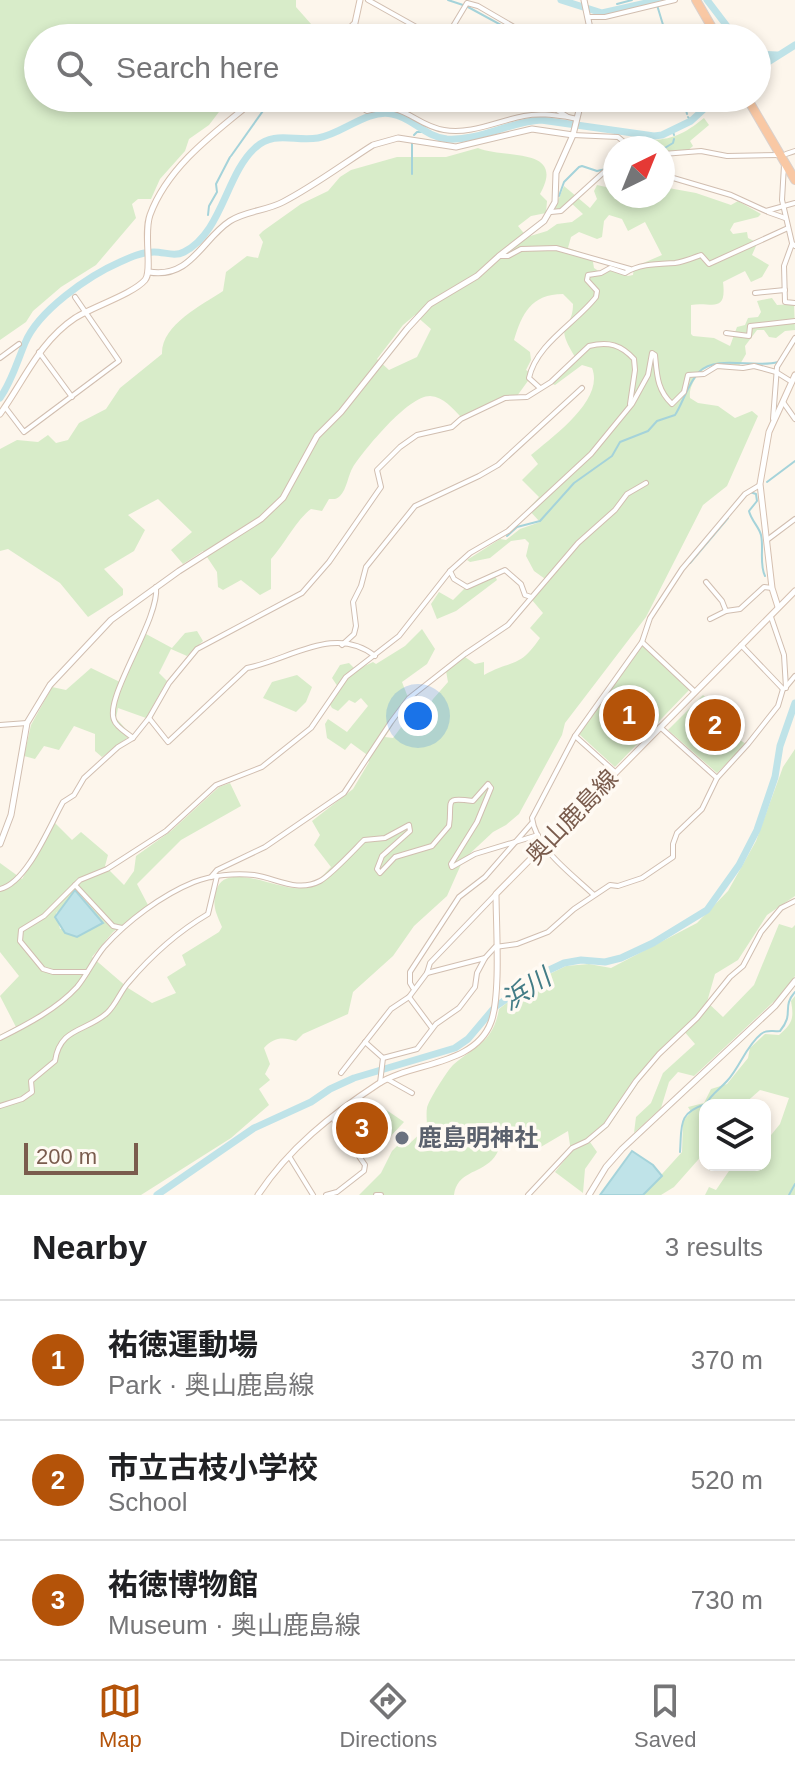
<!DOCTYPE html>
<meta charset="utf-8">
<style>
body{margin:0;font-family:Helvetica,"Noto Sans JP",sans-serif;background:#f6f6f6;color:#202124}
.controls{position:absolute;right:24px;bottom:24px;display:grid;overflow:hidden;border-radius:16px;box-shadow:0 4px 12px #0003}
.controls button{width:72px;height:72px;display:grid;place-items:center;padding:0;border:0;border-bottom:2px solid #e0e0e0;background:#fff;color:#202124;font:40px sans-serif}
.compass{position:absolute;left:603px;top:136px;width:72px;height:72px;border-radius:50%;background:#fff;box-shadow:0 4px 12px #0003;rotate:43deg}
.scale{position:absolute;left:24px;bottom:20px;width:114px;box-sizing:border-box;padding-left:8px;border:4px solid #7a5c4d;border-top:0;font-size:22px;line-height:28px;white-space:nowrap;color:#7a5c4d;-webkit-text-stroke:6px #fffaf3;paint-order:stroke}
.you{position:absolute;left:418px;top:716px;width:28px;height:28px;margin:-20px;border:6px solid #fff;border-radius:50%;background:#1a73e8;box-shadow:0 0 0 12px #1a73e833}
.badge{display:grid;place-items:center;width:52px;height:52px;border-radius:50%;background:#b45309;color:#fff;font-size:26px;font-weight:700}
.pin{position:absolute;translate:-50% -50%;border:4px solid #fff;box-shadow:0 2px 8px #0006}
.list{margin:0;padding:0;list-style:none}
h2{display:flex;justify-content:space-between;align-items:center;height:104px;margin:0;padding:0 32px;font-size:34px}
h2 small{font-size:26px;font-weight:400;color:#757577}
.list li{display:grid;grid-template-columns:52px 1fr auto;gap:24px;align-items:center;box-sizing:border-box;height:120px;padding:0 32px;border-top:2px solid #e0e0e0}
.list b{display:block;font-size:30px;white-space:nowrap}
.list p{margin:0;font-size:26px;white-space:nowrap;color:#757577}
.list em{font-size:26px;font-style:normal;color:#757577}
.icon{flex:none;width:44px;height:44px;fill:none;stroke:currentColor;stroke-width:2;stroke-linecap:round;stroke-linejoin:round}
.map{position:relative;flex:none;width:795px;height:1195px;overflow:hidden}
.search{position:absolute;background:#fff;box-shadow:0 4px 12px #0003;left:24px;right:24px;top:24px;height:88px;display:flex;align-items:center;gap:20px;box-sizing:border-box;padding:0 28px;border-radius:44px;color:#757577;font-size:30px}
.sheet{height:464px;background:#fff}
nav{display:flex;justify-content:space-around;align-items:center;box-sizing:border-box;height:112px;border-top:2px solid #e0e0e0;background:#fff;font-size:22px;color:#757577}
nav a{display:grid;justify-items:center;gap:4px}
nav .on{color:#b45309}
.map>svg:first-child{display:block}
</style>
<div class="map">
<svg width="795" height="1195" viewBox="0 0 795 1195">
<rect width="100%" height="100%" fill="#fdf6ec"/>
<g fill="#d8ecc9" fill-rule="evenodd">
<path d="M0,0H296V7L319,33L320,38H38V98H247L234,110L225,104L209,125L189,139L185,151L160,179L151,199H138L132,204L136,218L96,265L61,287L33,311L26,322L0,340Z"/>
<path d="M704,118L709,125L690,141L693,146L686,152L663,153L666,148L642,140C670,141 683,135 704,118Z"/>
<path d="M478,148C503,159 567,146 540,194L547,201L546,213L531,216L518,226L527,237L547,231L557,224L572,222L583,214L569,201L559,212L554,210L564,186L590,208L597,199L594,191L597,185L615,189V196H663V187L696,193L731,205L738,201L761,214L758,217L734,223L730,230L733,234L747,232L748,238L754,241L756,246L752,255L769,265L762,277L751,282L745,271L723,282C727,315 711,301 691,305V334L693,336L714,338L730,346L737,327L745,325L748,318L758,317L761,312L757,301L772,298L777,305L794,304L795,330L785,331L776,338L769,337L764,330H757L745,346L746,354L739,366C733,365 724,363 718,363C703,365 688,383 690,398L698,403L718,406L735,418L752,411L758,416L727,486L703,505L646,617L565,723L562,735L519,814L506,825L493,832L463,860L447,896L414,926L393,956L353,992L348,1014L303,1034L296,1041C283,1037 274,1037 264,1048L270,1064L265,1074L270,1080L259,1089L269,1105L231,1138L141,1195H0V1035L16,1027L0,996L19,976L0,952V863L22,879L55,823L72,840L81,832L108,855L105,866L124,885L134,871L136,856L171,831L219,787L230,783L241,806L181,840L137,884L148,905L113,932L92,957L128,988L152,1003L176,993L167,977L186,965L182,955L219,932L222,927C216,913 212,906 216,891C225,859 278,891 301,888C315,886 321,877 331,867L314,845L320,835L312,821L353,789L369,762L366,754L351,743L345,750L327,738L325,724L328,719L347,732L368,706L361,698L355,703L349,700L338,711L332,708L328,701L338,687L332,678L340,665L349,663L356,670L373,662L376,664L405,646L422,629L435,649L427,664L402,682L409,700L385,737L393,738L405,722L419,724L433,699L448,682L446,671L465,657L475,664L484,662V675C513,659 519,669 540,638L530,628L543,613L532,600L548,581L534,571L526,556L529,543L525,539L511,541L490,558L470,562L467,560L500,539L506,540L520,529L540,522L528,509L539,497L522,480L538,464L531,455C552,437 605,400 592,368L582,365L555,385L549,382L575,357C552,319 573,333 573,304L563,294C531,294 522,314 514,340L530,352L531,360L526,370L533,374L517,396L508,395L461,417C452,408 444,397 430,396C408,396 365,449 353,467C348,475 347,489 340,496C336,500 334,499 329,499L322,511L311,509C297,519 284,545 271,559V589L260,595L241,580L223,590L218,587L217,572L203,551L183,564L171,550L192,532L158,499L128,515L145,530L134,551L104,569L123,589V595L88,617L60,583L8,549L0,551V449L17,440L38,442L48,435L56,443L68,440L79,423L106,409L120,388L162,354C161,325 202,305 223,291L226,272L247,256L258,258L263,242L259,235L263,231L301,204L328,191L340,177L351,170L397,157H446ZM609,215L622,219L628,231L645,222L662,255L634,267L633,275L628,276L609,267L600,272L594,268L592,256L568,248L571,237L579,232L597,239L602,237L604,221ZM415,315L431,329L417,357L389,370L377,359L403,325ZM81,894L102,923L60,929L56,913Z"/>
<path d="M493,572L497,580L456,611L437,619L431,604L439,592L453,600L464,589Z"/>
<path d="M197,631L203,641L187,656L171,649L159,673L167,681L146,718L118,708L116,718L131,735L102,757L95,751V734L74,726L59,750L44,746L35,759L24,756L31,725L52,687L66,690L91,668L122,683L146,634L172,648L185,633Z"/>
<path d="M643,645L690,689L615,767L579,734Z"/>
<path d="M297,675L312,687L306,702L296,712L263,698L272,682Z"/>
<path d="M703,695L738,729L734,736L746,744L717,773L668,730Z"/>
<path d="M795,749V896L767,915L738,960L715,974L707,1002L723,1017L754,985L779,924L792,928L795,925V976L784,992L694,1076L678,1072L669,1082L661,1108L634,1133L636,1117L651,1103L663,1073L695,1044L683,1030L645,1073L608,1127L590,1142L597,1152L585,1169L583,1193L555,1172L571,1152L568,1131L534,1151L511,1134L504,1135C501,1143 499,1153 492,1160C478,1174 457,1172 454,1195H359L381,1173L392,1151L399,1144L408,1145L427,1127C427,1121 426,1114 427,1108C428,1101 447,1071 453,1065C476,1045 493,1043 499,1009L535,981L566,966L589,964L611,968L697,923L728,891L756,841L783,767Z"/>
<path d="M795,996V1195H705L709,1187L716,1190L733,1165H765V1138L767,1140L780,1124L789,1098L760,1090L743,1105H705V1152L674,1187L661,1195H643L682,1152L683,1121L691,1112L688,1107L704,1103L711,1089L727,1084L748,1058L750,1048L765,1034L779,1035C793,1023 794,1018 791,1001Z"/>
<path d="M382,1107L404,1122L387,1140L371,1119Z"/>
</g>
<g fill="#bfe3e8" stroke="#a5d3da" stroke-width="2">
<path d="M75,890L103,923L77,937L65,933L55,917Z"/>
<path d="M632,1151L653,1165L662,1176L643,1195H600Z"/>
</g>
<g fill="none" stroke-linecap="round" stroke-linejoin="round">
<g stroke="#a5d3da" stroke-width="2">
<path d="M448,0L463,5"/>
<path d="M617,4L632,0"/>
<path d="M657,5L667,38"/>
<path d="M468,7L525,38"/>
<path d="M272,98H273"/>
<path d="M683,98L687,114"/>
<path d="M688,117L691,121"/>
<path d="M673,132L674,135"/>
<path d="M414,135L417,132H425"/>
<path d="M412,143V174"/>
<path d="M663,149L673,143L674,139"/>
<path d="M231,156L270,101"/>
<path d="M559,196L564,182L579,167L582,166L597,171L615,167"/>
<path d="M208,215L209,206L217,192L216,184L230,157"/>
<path d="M767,482L795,461"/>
<path d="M750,492L756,494L757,501L749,511C751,520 759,527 761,535C764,548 759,564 765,576"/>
<path d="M507,536L517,527L540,521L574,483L612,456L620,442L648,431L657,421L675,415C683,403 688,383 699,372C717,354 754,369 778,362"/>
<path d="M690,563L728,518"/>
<path d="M680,1152C682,1126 677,1113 706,1104C712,1093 719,1090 727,1081C740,1067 746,1046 761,1034C767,1029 772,1032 780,1031C795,1013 781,1008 795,992"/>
<path d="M789,1195L795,1184"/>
</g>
<g stroke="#bfe3e8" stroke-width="7">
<path d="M561,0L602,13L659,0"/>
<path d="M707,0L736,38"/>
<path d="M757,54L777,55"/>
<path d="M757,69L795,45"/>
<path d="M0,398C12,381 17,362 25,343C38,311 88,276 120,262C131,257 142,252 154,252C165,252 174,257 184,252C222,233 226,174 255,148C274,130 295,142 318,138C343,134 366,109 392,114C412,117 425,137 447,139C479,141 509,122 541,120L654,136L662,135L691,121L716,98"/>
<path d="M157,1195L254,1128L311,1102L330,1089L354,1078L455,1048L468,1039L495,1007L545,972L564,963L581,960L605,962L621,958L653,943L707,910L739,865L757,830L775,777L780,746L795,703"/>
</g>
<g stroke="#d1beb0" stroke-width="6">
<g id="minor">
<path d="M368,0L436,38"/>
<path d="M588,17H605L675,0"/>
<path d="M446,38L467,3L478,6L533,38"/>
<path d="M346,98L367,111C404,99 413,125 444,130C470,135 498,121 524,116C539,113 553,115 568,117"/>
<path d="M538,98L568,117L577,119"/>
<path d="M403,110L411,98"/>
<path d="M573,135L618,137L631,148"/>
<path d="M663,154L701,151L727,156L780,155"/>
<path d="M786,154L795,151"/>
<path d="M784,165L782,200L792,243L795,246"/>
<path d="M663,175L731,195L766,211L795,203"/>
<path d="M551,212L561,211L604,172L615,170"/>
<path d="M768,212L785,218"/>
<path d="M792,244L784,266L785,302L795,303"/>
<path d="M499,256H508L521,249L556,248L630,269"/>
<path d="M755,293L785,290"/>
<path d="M726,333L749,336L750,326L795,321"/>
<path d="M39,352L72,397"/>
<path d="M0,358L19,344"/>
<path d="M540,388L529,378C536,344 576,323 596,297L597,291L587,280L588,275L601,273L610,268L625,273C639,264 656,264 675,263C683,262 693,258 701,255L709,264L788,228"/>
<path d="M783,402L795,419"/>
<path d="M5,407L24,432L119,361L75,297"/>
<path d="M773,419L777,367L795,338"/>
<path d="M767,540L795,519"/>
<path d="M450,571L454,579L467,587L505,570L521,584L525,595L531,597"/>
<path d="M706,582L722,601L726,611"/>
<path d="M771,617L784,655L786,688"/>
<path d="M710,619L726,611L740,609L764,587L772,588"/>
<path d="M642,642L695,692"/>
<path d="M342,645L354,634L356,626L353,602L361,586L366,567L415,506L479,476L498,465L582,388"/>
<path d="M741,645L783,689"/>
<path d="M785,688L795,676"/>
<path d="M149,718L168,742L247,668C289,660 335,624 375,656"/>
<path d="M0,725L27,723"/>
<path d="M660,727L717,778"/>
<path d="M575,736L615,772"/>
<path d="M133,738C127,733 116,727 114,720C104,697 160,619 156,587"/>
<path d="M211,877L217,870L265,847L344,793L391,722L409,698L465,654L508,625L578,543L615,510L627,494L646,483"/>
<path d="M75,885L113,926L122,928"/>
<path d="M0,889C27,883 50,825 63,802L74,795L84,778L118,747L133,738L149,718L169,683L197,649L302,593L329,562L381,487L377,470L400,447L417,435L452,427L461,419L505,398L527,397L551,382L589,346C609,341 621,345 634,359L635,370L630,404"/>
<path d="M594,895C572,874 536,849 532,818L575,736L642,642L650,618L682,569L745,494L760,485"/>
<path d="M87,972H53L43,969L20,941L21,930L44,916L80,880L107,869L166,831L216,785L262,767L311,728L346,677L399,636L450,571L470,553L508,531L591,454L632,404L648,375L652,353L655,355C657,375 657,390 672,404L684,392L688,375L704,374L717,366L743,368L754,366L776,372L792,382"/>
<path d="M427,973L485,958"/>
<path d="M413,988L410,983V972L459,897L485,877L532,823"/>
<path d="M409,997L432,1028"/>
<path d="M0,1038C26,1025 57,1009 77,987C87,975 94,959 104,947C127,921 162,895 194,882C212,875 235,873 254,875C276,878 297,893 320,881C331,875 354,850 364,840L385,838L409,825L410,831L382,856L377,869L380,873L395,857L432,846L449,826C453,801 442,797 473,801L488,784L491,788L477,822L451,864L452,867L475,854L538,835"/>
<path d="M365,1042L383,1058L380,1083"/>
<path d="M383,1058L417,1049L436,1024L459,1008L475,987L477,973L485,958L495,947L517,944L548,932L574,909L610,885L618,886L642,878L673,857V844L677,833L702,809L717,778L748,744L778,706L783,689"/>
<path d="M341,1073L391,1009L409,997L427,973L430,963L496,894"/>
<path d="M387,1079L412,1093"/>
<path d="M0,1106L22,1099L32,1092L31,1081L55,1061C60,1027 86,1032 107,1013C116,1005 120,992 128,983C150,957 179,931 208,914L217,876"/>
<path d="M289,1156L313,1195"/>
<path d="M326,1195L337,1192L364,1171L365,1165L332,1117"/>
<path d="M376,1195H381"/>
<path d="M528,1195L572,1148L587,1141L606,1125L636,1081L659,1054L697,1018L730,977L743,966L761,932L781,908L795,901"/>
</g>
</g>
<g stroke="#d1beb0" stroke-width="7">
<g id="tertiary">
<path d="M584,0L592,38"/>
<path d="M149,272C191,279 202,239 230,221C245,211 266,211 283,202C314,186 343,164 373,145L398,138L456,147L532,129L573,135"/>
<path d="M0,844L11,815L27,723L50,685L111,620L179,571L261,519L283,498L317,436L341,412L407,329L430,304L477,276L499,256L544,221L555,202L556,173L573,135L582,98"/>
<path d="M589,1195L606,1167L622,1149L775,1006L795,981"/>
</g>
</g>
<g stroke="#d6c0b0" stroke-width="7">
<g id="secondary">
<path d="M340,38L355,23L360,0"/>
<path d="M0,414C24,381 39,342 75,318C92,307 133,294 145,280C153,271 143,234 150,215C168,165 218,130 257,98"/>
<path d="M778,607L772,588L760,484L769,432L795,375"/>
<path d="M258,1195C289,1148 331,1115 378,1084C412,1062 475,1066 491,1022C501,996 496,924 496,894L795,591"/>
</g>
</g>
<g stroke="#dad1cd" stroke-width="10">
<g id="trunk">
<path d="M696,0L718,38"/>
<path d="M747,98L795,180"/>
</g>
</g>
<use href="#minor" stroke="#fff" stroke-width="4"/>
<use href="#tertiary" stroke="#fff" stroke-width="5"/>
<use href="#secondary" stroke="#fff" stroke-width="5"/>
<use href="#trunk" stroke="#f9c8a4" stroke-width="8"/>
</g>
<circle fill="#6b7280" stroke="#fffaf3" stroke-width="3" cx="402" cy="1138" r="8"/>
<g text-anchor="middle" stroke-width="7" stroke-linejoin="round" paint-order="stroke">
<g font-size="24" fill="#7a5c4d" stroke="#fffaf3">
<text transform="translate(572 817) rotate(-46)" y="8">奥山鹿島線</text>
</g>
<g font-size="24" font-weight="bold" fill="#5b616d" stroke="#fffaf3" text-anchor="start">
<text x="418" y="1146">鹿島明神社</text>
</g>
<g font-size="26" font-style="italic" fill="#437c86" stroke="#fffaf3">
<text transform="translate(526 989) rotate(-33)" y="9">浜川</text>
</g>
</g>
</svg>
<div class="controls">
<button><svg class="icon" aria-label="layers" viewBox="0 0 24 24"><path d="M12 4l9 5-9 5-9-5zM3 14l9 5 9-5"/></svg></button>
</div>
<svg class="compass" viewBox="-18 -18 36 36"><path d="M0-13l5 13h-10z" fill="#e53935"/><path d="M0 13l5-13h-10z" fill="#757577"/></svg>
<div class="scale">200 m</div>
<div class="you"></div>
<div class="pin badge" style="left:629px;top:715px">1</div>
<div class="pin badge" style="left:715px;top:725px">2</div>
<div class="pin badge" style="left:362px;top:1128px">3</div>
<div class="search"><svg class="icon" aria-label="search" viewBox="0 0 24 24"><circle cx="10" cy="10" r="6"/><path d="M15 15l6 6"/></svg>Search here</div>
</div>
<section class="sheet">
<h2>Nearby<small>3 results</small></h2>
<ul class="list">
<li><span class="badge">1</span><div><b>祐徳運動場</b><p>Park · 奥山鹿島線</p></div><em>370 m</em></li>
<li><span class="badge">2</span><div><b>市立古枝小学校</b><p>School</p></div><em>520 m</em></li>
<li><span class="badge">3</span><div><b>祐徳博物館</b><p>Museum · 奥山鹿島線</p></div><em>730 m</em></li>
</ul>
</section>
<nav>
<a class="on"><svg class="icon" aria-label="map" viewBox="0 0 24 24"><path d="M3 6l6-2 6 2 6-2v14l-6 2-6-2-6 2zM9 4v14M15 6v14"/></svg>Map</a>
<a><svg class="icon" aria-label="directions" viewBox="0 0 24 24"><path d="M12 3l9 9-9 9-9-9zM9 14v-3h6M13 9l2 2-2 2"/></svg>Directions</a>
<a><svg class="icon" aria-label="saved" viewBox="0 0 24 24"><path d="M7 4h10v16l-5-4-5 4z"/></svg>Saved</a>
</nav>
